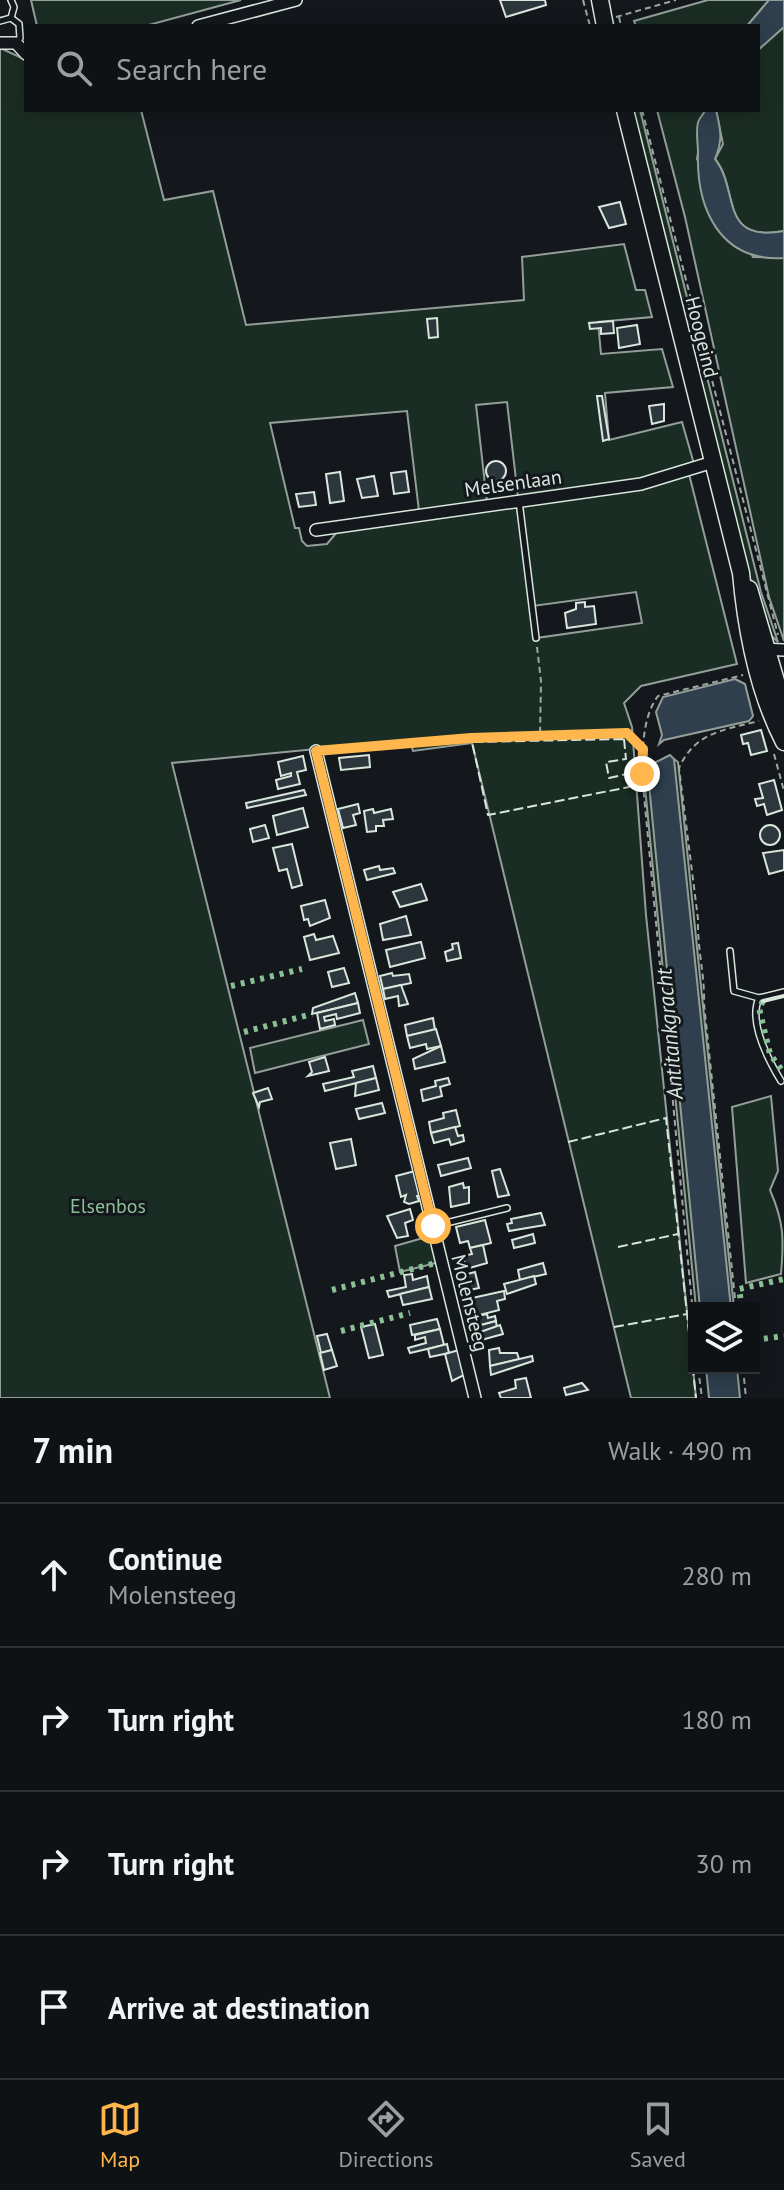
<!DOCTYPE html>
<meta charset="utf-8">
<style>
body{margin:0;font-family:"PT Sans",sans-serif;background:#1d2022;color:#f1f3f6}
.controls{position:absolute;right:24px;bottom:24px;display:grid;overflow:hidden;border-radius:0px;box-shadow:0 4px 20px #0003}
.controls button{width:72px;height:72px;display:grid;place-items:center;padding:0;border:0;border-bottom:2px solid #2f3234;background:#0f1215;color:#f1f3f6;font:40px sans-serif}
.stop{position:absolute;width:24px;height:24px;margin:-18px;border:6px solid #ffb74d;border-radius:50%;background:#fff}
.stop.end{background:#ffb74d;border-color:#fff;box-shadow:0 2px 8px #0008}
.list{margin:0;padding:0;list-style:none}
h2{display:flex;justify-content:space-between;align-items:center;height:104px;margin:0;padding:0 32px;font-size:34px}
h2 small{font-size:26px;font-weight:400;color:#9b9ea0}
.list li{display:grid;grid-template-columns:52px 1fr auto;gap:24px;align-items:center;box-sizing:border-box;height:144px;padding:0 32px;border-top:2px solid #2f3234}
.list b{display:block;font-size:30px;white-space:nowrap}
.list p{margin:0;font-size:26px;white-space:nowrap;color:#9b9ea0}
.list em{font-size:26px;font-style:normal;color:#9b9ea0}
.icon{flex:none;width:44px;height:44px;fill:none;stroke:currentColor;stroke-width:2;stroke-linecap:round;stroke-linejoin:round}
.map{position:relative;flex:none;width:784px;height:1398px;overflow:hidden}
.search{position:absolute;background:#0f1215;box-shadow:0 4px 20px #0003;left:24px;right:24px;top:24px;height:88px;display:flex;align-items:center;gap:20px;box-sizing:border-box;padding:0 28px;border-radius:0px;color:#9b9ea0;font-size:30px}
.sheet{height:680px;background:#0f1215}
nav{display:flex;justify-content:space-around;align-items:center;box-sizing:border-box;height:112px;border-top:2px solid #2f3234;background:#0f1215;font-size:22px;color:#9b9ea0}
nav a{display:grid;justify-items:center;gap:4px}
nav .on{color:#ffb74d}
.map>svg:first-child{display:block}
</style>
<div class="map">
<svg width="784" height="1398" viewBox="0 0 784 1398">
<rect width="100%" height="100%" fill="#14181c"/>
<g fill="#1a2d24" stroke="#939e99" stroke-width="2" fill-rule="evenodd">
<path d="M31,0H241L145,26H37Z"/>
<path d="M708,0H769L747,26H636L634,21Z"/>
<path d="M784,27V231C718,243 740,190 715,159L723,144L716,110H758V50Z"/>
<path d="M0,48L26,60V110H141L164,200L213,191L246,325L524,300L522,257L624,244L636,290H645L652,317L598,322L601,354L662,349L673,387L605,393L609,440L682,422L694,464L647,479L518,497L507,402L476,405L487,502L419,511L407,411L270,423L295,528H299L302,541L307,546L327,544L337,532L689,474L737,664L641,686L624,703L632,727L646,915L696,1398H631L472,743L413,751L410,740L172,763L330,1398H0ZM636,592L642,623L536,638L532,606Z"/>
<path d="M633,110H640L761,592L778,642L767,632L751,583Z"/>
<path d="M657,110H705L697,159L753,257L784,258V641L769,597L685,217Z"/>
<path d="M674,759L678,762L734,1308H727L672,763Z"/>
<path d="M648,774L651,777L703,1308H696L644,777Z"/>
<path d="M363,1020L369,1044L255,1073L250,1048Z"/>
<path d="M771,1096L778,1171L770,1190C784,1222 784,1239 781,1274L746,1283L732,1107Z"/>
<path d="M430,1236L436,1263L400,1272L395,1246Z"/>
</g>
<g fill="#2f3f4d" stroke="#939e99" stroke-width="2">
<path d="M769,0H784V27L758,50V26H747Z"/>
<path d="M705,110H716C721,131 723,140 715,159C740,190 718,243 784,231V258C720,262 696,209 698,152C698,144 695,127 699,120C701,116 704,114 705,110Z"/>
<path d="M735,679L745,684L753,716L749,721L664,740L659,744L662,735L656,712L663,697Z"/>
<path d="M670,755L674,759L731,1308H700L648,774L656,762Z"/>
<path d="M706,1368H737L740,1398H709Z"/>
</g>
<g fill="#2c363c" stroke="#d8e6dc" stroke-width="2">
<path d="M500,0H545L546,5L506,17Z"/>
<path d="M620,202L626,224L609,228L599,207Z"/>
<path d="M437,318L438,337L429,338L427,319Z"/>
<path d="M613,321L614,333L601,334V328L590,329L589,323Z"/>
<path d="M637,325L640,344L619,348L617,328Z"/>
<path d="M597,396H602L609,439L603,441Z"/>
<path d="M664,404V421L652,424L649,406Z"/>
<circle cx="496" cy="471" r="10"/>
<path d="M406,471L409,492L394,494L391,473Z"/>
<path d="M340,472L344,501L330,503L326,474Z"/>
<path d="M374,476L378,496L362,498L357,479Z"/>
<path d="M314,492L316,505L299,507L296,494Z"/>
<path d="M585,602V607L594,606L596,624L567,628L565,613L576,609V603Z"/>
<path d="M761,730L767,751L751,755L748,743L743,744L741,735Z"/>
<path d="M369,755L370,767L341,770L339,758Z"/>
<path d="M303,756L306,770L297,772L300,784L278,789L276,780L291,776V773L281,776L278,762Z"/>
<path d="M774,780L782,810L767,815L764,804L757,806L755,799L763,798L759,784Z"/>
<path d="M304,790L306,795L247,808L246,803Z"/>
<path d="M358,804L360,813L353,815L356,825L343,828L338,809Z"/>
<path d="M303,808L308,827L277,835L273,816Z"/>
<path d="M373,809L374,813L391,809L393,819L383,820L384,826H376V831L367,832L364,811Z"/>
<circle cx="770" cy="835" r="10"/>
<path d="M265,825L269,838L253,842L250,829Z"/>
<path d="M292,844L302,885L292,888L287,869L279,871L273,848Z"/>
<path d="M784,850V870L769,874L763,853Z"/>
<path d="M379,866L380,870L393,868L395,873L367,880L364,870Z"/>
<path d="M421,884L427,900L400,907L393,892Z"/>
<path d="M325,900L330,918L310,926L308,919L304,920L301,906Z"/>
<path d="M406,916L411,935L383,940L380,924Z"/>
<path d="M314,934L316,940L333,936L339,953L310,960L304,937Z"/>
<path d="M421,942L425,958L390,967L386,950Z"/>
<path d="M458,943L461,958L447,961L445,952L453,949L452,944Z"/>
<path d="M344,968L349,983L332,987L328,972Z"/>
<path d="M392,973L393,976L409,974L411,983L383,989L380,976Z"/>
<path d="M401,985L408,1004L399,1006L398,996L385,999L383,989Z"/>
<path d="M355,993L358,1003L312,1014L313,1008Z"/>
<path d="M358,1003L360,1013L337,1019L336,1014L324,1017L325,1021L334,1019L335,1025L320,1029L317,1013Z"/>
<path d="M433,1018L435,1030L407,1036L405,1025Z"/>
<path d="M436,1029L441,1046L427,1049L426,1044L410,1048L407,1036Z"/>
<path d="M441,1046L445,1062L415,1069L413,1059Z"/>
<path d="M325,1057L329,1071L308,1076L312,1072L309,1062Z"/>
<path d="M373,1066L376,1078L325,1091L323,1084L354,1077L352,1071Z"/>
<path d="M376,1078L379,1090L355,1096L356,1083Z"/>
<path d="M448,1078L450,1084L440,1087L442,1096L423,1101L421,1090L436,1086L435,1081Z"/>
<path d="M268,1088L272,1099L260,1102L259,1107L253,1093Z"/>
<path d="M382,1103L385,1113L359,1119L356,1109Z"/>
<path d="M456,1110L460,1126L431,1133L429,1122L444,1118L443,1113Z"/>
<path d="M455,1127L458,1136L463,1135L464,1141L451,1145L449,1139L434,1143L431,1133Z"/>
<path d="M351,1139L356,1165L336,1169L330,1143Z"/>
<path d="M468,1158L471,1168L441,1176L438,1165Z"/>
<path d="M500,1169L509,1195L498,1197L492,1171Z"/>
<path d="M415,1171L421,1195L417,1196L419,1201L409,1204L404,1202L406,1195L401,1197L396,1176Z"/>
<path d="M463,1183L464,1188L469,1187V1203L451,1207L449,1187Z"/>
<path d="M410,1209L413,1220L405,1223L408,1236L397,1238L387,1216Z"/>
<path d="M541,1213L545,1225L509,1231L507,1224L512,1223L511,1219Z"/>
<path d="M485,1220L491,1243L470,1248L468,1241L460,1243L456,1227Z"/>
<path d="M533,1234L535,1243L514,1248L512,1240Z"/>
<path d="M483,1245L487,1263L466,1269L463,1256L472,1254L470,1248Z"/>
<path d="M543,1263L546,1274L520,1280L518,1270Z"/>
<path d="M475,1272L479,1288L460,1292L456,1277Z"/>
<path d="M412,1274L413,1280L427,1276L429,1287L389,1297L387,1291L406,1287L404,1275Z"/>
<path d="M534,1276L536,1284L507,1294L504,1284Z"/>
<path d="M429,1287L432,1299L403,1305L400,1294Z"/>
<path d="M504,1291L505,1299L497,1301L499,1310L468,1318L463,1300Z"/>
<path d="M487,1314L488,1318L495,1316L496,1321L470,1328L468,1318Z"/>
<path d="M437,1319L440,1329L412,1335L410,1325Z"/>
<path d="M496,1321L497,1329L472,1335L470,1328Z"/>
<path d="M375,1324L383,1355L369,1358L361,1327Z"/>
<path d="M500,1325L503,1334L474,1342L472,1335Z"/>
<path d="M440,1329L444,1345L410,1353L408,1348L426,1343L425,1337L415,1340V1335Z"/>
<path d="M327,1334L332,1350L321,1353L317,1336Z"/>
<path d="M447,1344L449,1353L430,1357L428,1349Z"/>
<path d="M499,1348L500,1353H517L519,1359L490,1366L489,1350Z"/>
<path d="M332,1350L337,1366L324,1370L320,1353Z"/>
<path d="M459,1350L466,1374L452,1381L445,1354Z"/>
<path d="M532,1356L533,1361L491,1375L490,1366Z"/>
<path d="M526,1378L531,1398H501L499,1393L516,1388L515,1380Z"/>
<path d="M582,1383L588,1390L566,1395L564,1388Z"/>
</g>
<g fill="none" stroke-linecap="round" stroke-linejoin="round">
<g stroke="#d8e6dc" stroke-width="8">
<g id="lane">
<path d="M11,0L14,7L11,18"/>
<path d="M0,21L11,18L19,24L20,38L17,42"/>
<path d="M519,501L536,638"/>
<path d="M730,951L734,991L759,998L784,992"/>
<path d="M759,998C748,1022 769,1061 781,1081"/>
<path d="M434,1226L507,1208"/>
</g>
</g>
<g stroke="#d8e6dc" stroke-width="14">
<g id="street">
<path d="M198,26L296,0"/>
<path d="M0,43H16L26,54"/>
<path d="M316,530L641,484L713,462"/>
<path d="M761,649L784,650"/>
<path d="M316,751L475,1398"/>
</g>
</g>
<g stroke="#d8e6dc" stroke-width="19">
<g id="secondary">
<path d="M600,0L605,26"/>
<path d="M625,110L741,573C746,629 758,692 784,742"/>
<path d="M749,589L776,681L783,730"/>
</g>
</g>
<g stroke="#9da8a2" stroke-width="2" stroke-dasharray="6 4" stroke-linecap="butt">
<path d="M583,0L590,26"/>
<path d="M616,17L676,0"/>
<path d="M619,17L621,26"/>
<path d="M642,110L778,635"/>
<path d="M537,647L541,681L540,737"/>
<path d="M327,750L471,738L627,733L642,748"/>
<path d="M774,754L784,791"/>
<path d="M736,1308L704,1004C705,975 697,948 698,919L679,768C695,732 724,730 759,721"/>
<path d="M694,1325L642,774C643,748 642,718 658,696L743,675"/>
<path d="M698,1368L702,1398"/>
<path d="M743,1368L746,1398"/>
</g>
<use href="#lane" stroke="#14181c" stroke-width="5"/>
<use href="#street" stroke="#14181c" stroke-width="11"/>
<use href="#secondary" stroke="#14181c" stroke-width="16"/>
<g stroke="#8ac095" stroke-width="6" stroke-dasharray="4 6" stroke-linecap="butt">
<path d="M231,986L302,969"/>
<path d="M763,1001L759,1008L770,1054L784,1073"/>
<path d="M244,1032L312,1014"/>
<path d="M332,1290L436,1263"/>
<path d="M742,1308L739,1289L784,1279"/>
<path d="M341,1331L410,1313"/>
<path d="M754,1340L784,1336"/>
</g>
<g stroke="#d8e6dc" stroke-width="2" stroke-dasharray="10 4" stroke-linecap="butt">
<path d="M624,739L626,759L606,762L609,778L627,774L629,787L488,815L472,742Z"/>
<path d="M568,1142L666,1118L696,1398"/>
<path d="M618,1247L678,1234"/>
<path d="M614,1327L687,1314"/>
</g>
<path stroke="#d8e6dc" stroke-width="4" d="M763,1001L784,996"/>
</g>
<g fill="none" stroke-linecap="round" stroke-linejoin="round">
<path stroke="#ffb74d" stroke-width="10" d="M433,1226L316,751L471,738L627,733L643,749L642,774"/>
</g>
<g text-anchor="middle" stroke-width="6" stroke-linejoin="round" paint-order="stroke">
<g font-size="20" fill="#d8e6dc" stroke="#14181c">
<text transform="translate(702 337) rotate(76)" y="7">Hoogeind</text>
<text transform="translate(513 483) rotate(-8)" y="7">Melsenlaan</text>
<text transform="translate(470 1303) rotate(76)" y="7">Molensteeg</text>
</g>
<g font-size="20" fill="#8ac095" stroke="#14181c">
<text x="108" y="1213">Elsenbos</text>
</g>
<g font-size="22" font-style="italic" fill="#d8e6dc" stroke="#14181c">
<text transform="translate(669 1034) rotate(-95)" y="8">Antitankgracht</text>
</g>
</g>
</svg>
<div class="controls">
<button><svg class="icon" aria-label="layers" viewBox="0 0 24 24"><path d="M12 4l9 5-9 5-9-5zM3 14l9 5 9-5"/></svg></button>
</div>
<div class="stop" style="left:433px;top:1226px"></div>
<div class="stop end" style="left:642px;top:774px"></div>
<div class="search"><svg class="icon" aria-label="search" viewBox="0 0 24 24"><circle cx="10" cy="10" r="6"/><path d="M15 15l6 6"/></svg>Search here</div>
</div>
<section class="sheet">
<h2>7 min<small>Walk · 490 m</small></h2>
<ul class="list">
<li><svg class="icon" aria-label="ahead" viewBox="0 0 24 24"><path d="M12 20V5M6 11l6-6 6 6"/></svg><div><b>Continue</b><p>Molensteeg</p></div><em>280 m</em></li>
<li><svg class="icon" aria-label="right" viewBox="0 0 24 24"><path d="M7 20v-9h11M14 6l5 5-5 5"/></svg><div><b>Turn right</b></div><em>180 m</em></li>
<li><svg class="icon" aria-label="right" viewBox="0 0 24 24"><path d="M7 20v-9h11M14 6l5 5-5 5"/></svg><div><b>Turn right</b></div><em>30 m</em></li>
<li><svg class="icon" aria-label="arrive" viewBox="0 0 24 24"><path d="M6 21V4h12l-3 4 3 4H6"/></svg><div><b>Arrive at destination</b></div></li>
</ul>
</section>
<nav>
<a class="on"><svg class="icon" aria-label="map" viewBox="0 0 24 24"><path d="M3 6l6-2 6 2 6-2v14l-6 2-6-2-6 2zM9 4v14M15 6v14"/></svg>Map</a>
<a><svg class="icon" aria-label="directions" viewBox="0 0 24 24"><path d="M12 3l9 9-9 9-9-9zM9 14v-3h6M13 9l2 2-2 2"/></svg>Directions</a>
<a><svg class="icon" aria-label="saved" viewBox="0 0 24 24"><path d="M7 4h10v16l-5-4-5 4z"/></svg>Saved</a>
</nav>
